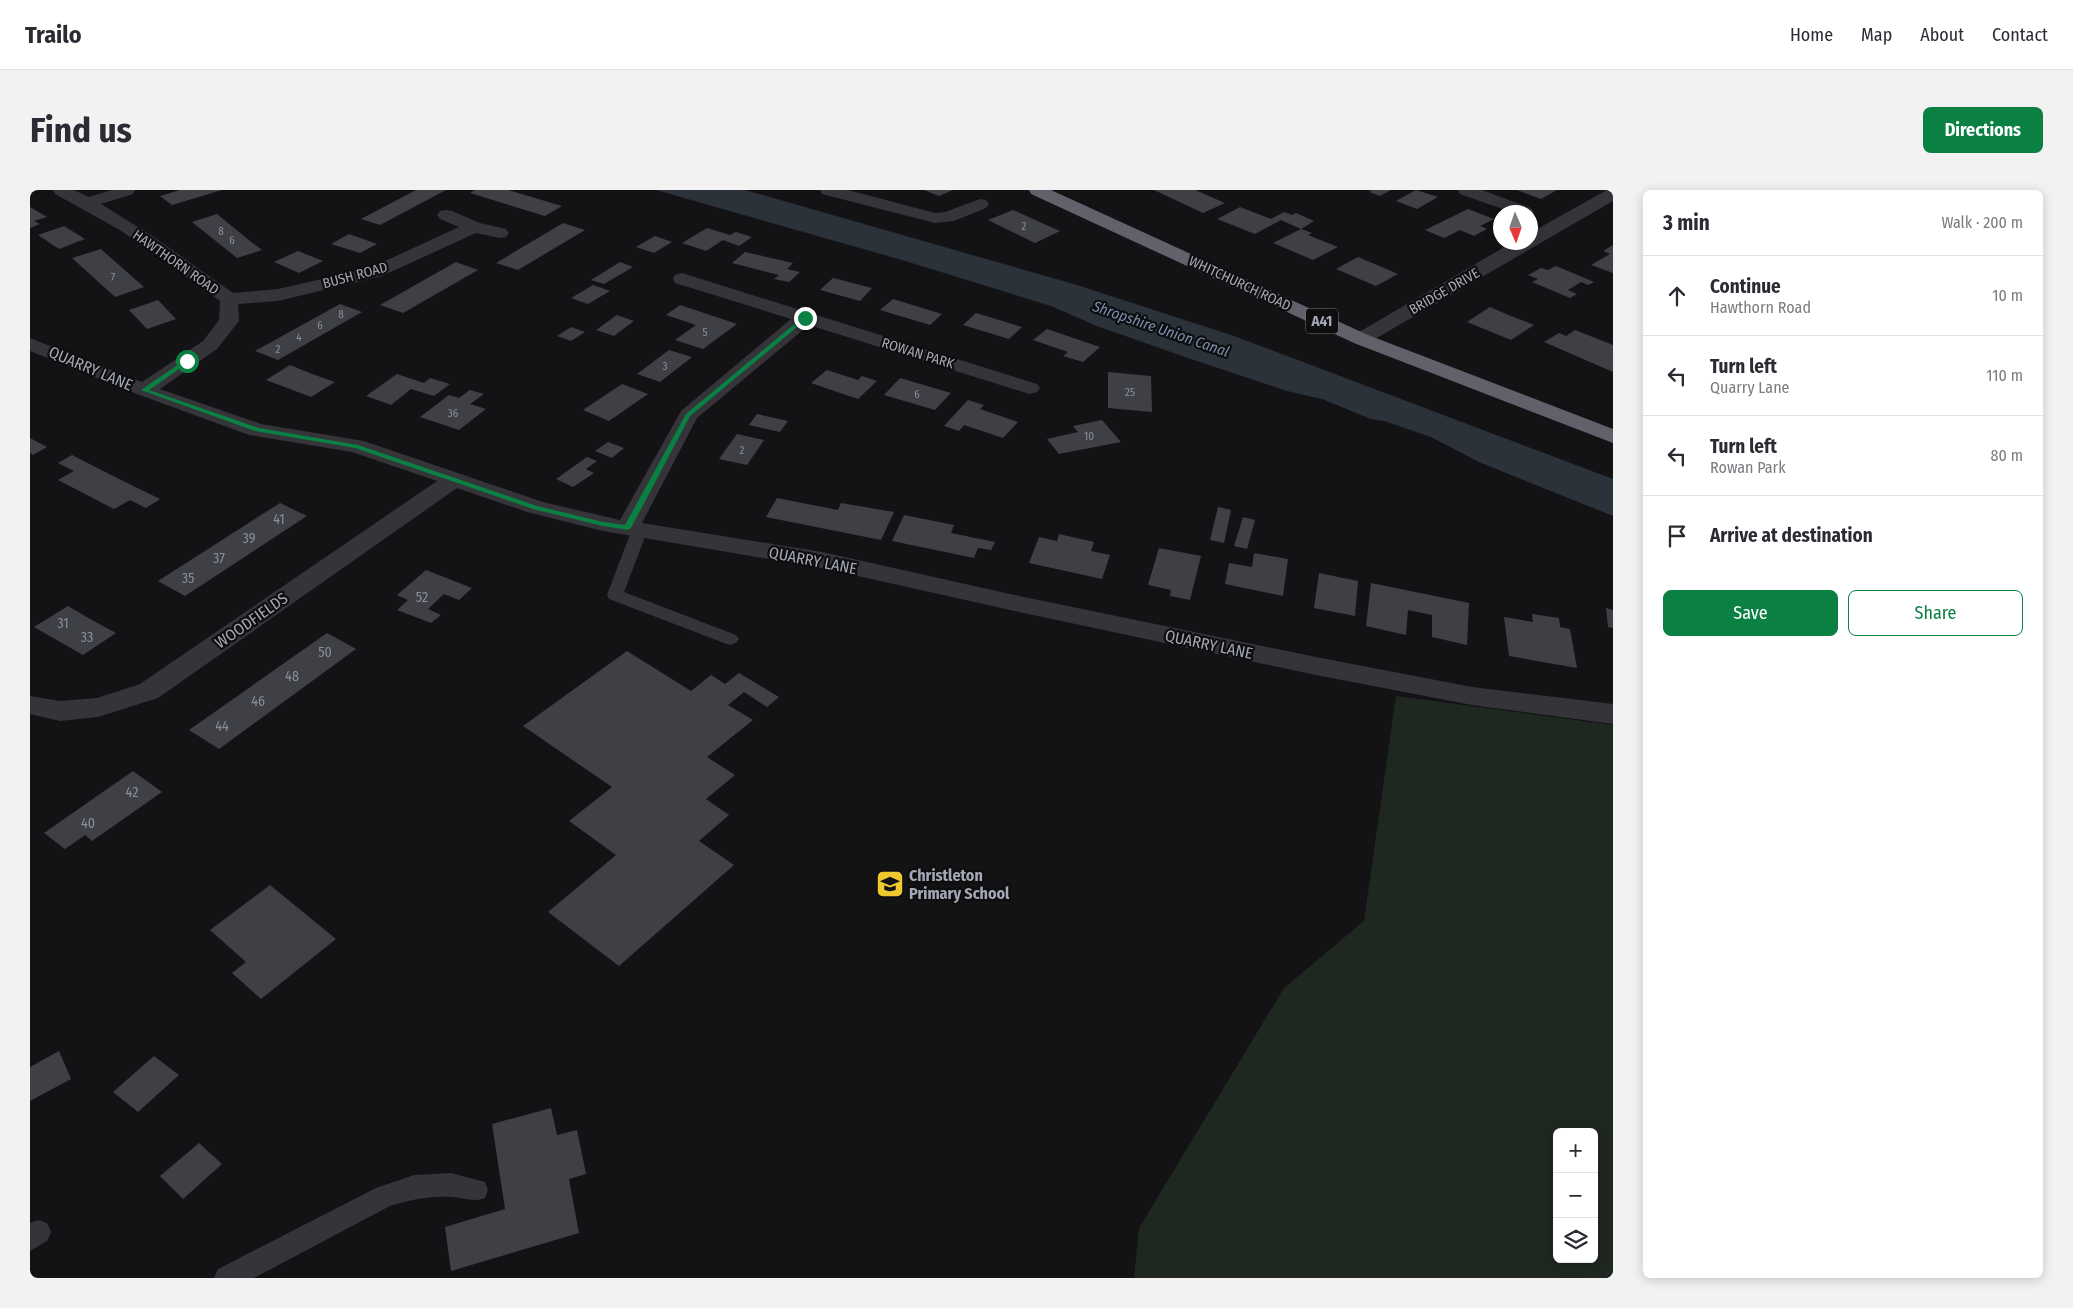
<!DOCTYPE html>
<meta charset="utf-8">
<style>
:root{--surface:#fff;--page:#f2f2f3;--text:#2b2b33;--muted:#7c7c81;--line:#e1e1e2;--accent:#0b8043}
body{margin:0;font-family:"Fira Sans Condensed",sans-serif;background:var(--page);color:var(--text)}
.controls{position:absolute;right:15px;bottom:15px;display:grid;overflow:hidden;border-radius:8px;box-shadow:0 2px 12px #0003}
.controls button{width:45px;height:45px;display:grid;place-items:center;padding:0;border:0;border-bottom:1px solid var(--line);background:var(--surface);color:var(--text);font:25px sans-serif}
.compass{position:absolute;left:1463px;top:15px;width:45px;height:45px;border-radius:50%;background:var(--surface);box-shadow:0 2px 12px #0003;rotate:178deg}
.stop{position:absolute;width:15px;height:15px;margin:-11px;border:4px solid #0b8043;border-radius:50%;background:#fff}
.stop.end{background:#0b8043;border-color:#fff;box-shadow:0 1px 5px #0008}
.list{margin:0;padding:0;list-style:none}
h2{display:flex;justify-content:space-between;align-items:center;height:65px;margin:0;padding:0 20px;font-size:21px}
h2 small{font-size:16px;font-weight:400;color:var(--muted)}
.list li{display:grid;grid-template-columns:32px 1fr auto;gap:15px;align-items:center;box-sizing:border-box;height:80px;padding:0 20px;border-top:1px solid var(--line)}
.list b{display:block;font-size:19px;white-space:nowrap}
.list p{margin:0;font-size:16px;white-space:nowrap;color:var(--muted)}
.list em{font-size:16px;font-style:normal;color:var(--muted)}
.actions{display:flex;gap:10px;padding:15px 20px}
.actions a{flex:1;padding:11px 0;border:1px solid var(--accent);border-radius:8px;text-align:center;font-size:18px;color:var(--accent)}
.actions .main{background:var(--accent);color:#fff}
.icon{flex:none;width:28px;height:28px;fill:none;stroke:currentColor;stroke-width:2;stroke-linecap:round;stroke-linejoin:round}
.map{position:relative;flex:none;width:1583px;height:1088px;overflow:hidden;border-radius:8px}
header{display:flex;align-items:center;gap:30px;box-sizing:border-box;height:70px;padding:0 25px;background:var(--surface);border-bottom:1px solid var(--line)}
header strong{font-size:24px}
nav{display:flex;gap:28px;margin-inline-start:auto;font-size:18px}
.intro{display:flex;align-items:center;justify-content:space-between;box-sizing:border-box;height:120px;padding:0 30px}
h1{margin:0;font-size:35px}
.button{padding:12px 22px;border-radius:8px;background:var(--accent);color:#fff;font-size:18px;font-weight:700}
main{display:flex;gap:30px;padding:0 30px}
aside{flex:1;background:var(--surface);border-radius:8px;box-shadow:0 2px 12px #0003}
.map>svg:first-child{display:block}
.green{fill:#1f2721;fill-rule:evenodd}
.water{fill:#2b323a}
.building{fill:#3f4045}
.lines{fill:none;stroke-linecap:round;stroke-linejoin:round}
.lane{fill:#343439;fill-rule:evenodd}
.street{fill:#343439;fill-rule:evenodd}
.highway{fill:#60616a;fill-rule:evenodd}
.route{fill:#0b8043}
.labels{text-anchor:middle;stroke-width:4.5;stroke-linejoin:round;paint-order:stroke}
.far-number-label{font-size:11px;fill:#8b8d99}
.far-street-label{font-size:14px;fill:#a4a7b5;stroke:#0e0e0f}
.number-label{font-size:14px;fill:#8b8d99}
.shield{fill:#0e0e0f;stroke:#777983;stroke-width:1}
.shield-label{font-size:15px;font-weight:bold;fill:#a4a7b5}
.far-water-label{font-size:15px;font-style:italic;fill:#7b90b0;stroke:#0e0e0f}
.street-label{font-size:16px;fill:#a4a7b5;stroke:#0e0e0f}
.poi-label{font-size:16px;font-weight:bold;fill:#a4a7b5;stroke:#0e0e0f;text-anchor:start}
</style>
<header>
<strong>Trailo</strong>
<nav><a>Home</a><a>Map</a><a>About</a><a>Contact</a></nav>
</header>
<div class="intro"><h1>Find us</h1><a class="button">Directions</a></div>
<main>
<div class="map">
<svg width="1583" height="1088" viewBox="0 0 1583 1088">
<rect width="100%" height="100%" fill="#131315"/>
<path class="green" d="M 1366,506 L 1583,535 L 1583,1088 L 1104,1088 L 1109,1038 L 1254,798 L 1334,731 ZM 1527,942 L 1564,942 L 1564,1069 L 1527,1069 Z"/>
<path class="water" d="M 626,0 L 715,0 L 1047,95 L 1204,146 L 1583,289 L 1583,326 L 1449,272 L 1401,247 L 1354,231 L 1341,229 L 1292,209 L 1257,201 L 1155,167 L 1067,136 L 1021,116 L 872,70 Z"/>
<g class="building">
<path d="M 150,0 L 192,0 L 142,15 L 130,6 Z"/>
<path d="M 386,0 L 416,0 L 350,35 L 331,29 Z"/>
<path d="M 445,0 L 478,0 L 532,16 L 515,26 L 440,3 Z"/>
<path d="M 894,0 L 923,0 L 909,6 Z"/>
<path d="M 1124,0 L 1165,0 L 1195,13 L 1173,23 Z"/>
<path d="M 1342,0 L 1361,0 L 1350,6 L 1339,2 Z"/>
<path d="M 1386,0 L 1408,7 L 1387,19 L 1366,11 Z"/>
<path d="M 1487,0 L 1527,0 L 1511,9 Z"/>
<path d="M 0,17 L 17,27 L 4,31 L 10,34 L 0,38 Z"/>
<path d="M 1210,17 L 1241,29 L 1254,22 L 1262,25 L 1266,23 L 1284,31 L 1271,39 L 1282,43 L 1278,45 L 1308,57 L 1283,70 L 1243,53 L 1271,39 L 1262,35 L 1251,30 L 1225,44 L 1187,29 Z"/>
<path d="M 1438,19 L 1464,29 L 1450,36 L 1457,39 L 1444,46 L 1430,40 L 1414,48 L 1395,40 Z"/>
<path d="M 983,20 L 1014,34 L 1030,41 L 1005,53 L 958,30 Z"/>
<path d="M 187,24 L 220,51 L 232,60 L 207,68 L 162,32 Z"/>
<path d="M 533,33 L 555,40 L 488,80 L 466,73 Z"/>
<path d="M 34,36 L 55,49 L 29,59 L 8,45 Z"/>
<path d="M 677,38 L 700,45 L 706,42 L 722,47 L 709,56 L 693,50 L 676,61 L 652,53 Z"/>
<path d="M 319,44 L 347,54 L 330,63 L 301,54 Z"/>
<path d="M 625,46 L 642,52 L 624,63 L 606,57 Z"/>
<path d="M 1583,55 L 1583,83 L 1561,75 L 1580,64 L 1573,61 Z"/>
<path d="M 71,59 L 81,68 L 114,97 L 85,107 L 42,68 Z"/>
<path d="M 268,61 L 293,71 L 269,83 L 244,72 Z"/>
<path d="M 715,62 L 763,73 L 757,79 L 770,82 L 759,92 L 744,89 L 749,85 L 702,73 Z"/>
<path d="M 1328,67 L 1347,75 L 1368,84 L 1346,96 L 1306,79 Z"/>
<path d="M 426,72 L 448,80 L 373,123 L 350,115 Z"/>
<path d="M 590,72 L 603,77 L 574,94 L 561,90 Z"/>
<path d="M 1526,76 L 1564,92 L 1558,95 L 1551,92 L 1538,100 L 1547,104 L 1540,108 L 1502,92 L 1508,89 L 1498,85 L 1511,78 L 1518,80 Z"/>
<path d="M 803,88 L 842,98 L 830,111 L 790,100 Z"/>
<path d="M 563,95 L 580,101 L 558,114 L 541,108 Z"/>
<path d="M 863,109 L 912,124 L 900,135 L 850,120 Z"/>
<path d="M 128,110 L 146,129 L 117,139 L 99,120 Z"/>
<path d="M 310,114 L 332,122 L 248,170 L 225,161 Z"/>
<path d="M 650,115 L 707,134 L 673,159 L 645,150 L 666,135 L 636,125 Z"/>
<path d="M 1460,117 L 1481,126 L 1504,135 L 1481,150 L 1437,132 Z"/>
<path d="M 946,123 L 992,137 L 979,149 L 933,135 Z"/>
<path d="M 587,125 L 604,131 L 584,146 L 566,140 Z"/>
<path d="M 541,137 L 555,142 L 541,151 L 527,146 Z"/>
<path d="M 1017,139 L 1070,157 L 1053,172 L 1033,166 L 1038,162 L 1003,150 Z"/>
<path d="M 1545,140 L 1583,155 L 1583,182 L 1514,152 L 1529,143 L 1536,146 Z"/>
<path d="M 639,160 L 662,167 L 630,192 L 607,184 Z"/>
<path d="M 260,175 L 282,184 L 305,192 L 281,207 L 236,190 Z"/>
<path d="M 797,180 L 828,190 L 832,186 L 847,191 L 828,209 L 781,193 Z"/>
<path d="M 1078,182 L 1121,186 L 1122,222 L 1078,218 Z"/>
<path d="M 367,184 L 394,193 L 400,188 L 420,194 L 404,206 L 381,199 L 361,215 L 336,206 Z"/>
<path d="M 870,188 L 921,203 L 905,220 L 854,205 Z"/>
<path d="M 592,194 L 618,204 L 579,231 L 553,220 Z"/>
<path d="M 440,200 L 454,204 L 440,214 L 456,219 L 429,240 L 390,227 L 419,205 L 429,208 Z"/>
<path d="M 938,210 L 954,215 L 950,219 L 988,232 L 973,248 L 934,235 L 929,241 L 914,236 Z"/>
<path d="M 727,224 L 758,231 L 750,242 L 719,235 Z"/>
<path d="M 1072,230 L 1091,252 L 1029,264 L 1017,249 L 1048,242 L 1043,236 Z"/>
<path d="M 707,244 L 734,250 L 717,275 L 689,269 Z"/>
<path d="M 0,248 L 17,257 L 3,265 L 0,263 Z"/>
<path d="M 578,252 L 594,258 L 582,268 L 565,261 Z"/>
<path d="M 42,265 L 87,288 L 130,309 L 116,318 L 100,310 L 84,319 L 28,290 L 44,281 L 28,273 Z"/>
<path d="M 557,267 L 567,271 L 556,279 L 564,283 L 543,297 L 526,289 Z"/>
<path d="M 747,308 L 808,320 L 811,313 L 864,322 L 851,350 L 736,327 Z"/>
<path d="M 250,313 L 277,326 L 155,406 L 128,391 Z"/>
<path d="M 1188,317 L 1201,320 L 1194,353 L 1180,350 Z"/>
<path d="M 874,325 L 924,335 L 921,343 L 965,352 L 961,360 L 948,358 L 944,368 L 862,351 Z"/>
<path d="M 1213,327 L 1225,330 L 1217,359 L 1204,356 Z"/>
<path d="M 1029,344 L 1064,352 L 1061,361 L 1080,365 L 1072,389 L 999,373 L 1009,347 L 1027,351 Z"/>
<path d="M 1129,358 L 1171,366 L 1160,410 L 1140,406 L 1141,400 L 1118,395 Z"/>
<path d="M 1224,363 L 1258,369 L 1253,406 L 1195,394 L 1199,373 L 1222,377 Z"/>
<path d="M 396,380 L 442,398 L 429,410 L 414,404 L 398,419 L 411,425 L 401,433 L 367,420 L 378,410 L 367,405 Z"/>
<path d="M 1289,383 L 1328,391 L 1325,426 L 1284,418 Z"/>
<path d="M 1341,393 L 1439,413 L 1437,455 L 1402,447 L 1402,425 L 1378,420 L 1376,445 L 1336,436 Z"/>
<path d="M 38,416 L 62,430 L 86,443 L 53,465 L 4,437 Z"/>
<path d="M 1576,418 L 1583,420 L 1583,438 L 1578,437 Z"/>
<path d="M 1502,424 L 1529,428 L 1530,437 L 1540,439 L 1547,478 L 1479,466 L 1474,427 L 1503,432 Z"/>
<path d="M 297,443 L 326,459 L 189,559 L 159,540 Z"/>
<path d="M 597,461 L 661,501 L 681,485 L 695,494 L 709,483 L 749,507 L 737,517 L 714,502 L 698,515 L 723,530 L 677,567 L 705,585 L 676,609 L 699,625 L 669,651 L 704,675 L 589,776 L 518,722 L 586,665 L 539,631 L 582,597 L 493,536 Z"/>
<path d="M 103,581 L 132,602 L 62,651 L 55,645 L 35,659 L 14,643 Z"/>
<path d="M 240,695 L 306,749 L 231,809 L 202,783 L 216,772 L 180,740 Z"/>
<path d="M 29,861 L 41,889 L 0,911 L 0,877 Z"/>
<path d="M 124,866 L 149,885 L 108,922 L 83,902 Z"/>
<path d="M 521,918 L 527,945 L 547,940 L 556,984 L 539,989 L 549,1043 L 421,1081 L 415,1037 L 475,1019 L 462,934 Z"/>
<path d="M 169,953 L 192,974 L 153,1009 L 130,986 Z"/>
</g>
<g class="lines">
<g class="lane">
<path d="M 610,334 L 616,336 L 618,339 L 594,402 L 706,445 L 709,449 L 706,453 L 700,455 L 694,453 L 579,409 L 577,405 L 602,339 L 604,336 Z"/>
<path d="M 421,983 L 455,992 L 458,1000 L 455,1008 C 442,1013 433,1007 420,1007 C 399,1006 380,1010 360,1016 L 224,1088 L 184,1088 L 188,1079 L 346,998 L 384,985 Z"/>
<path d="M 8,1030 L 17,1033 L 21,1042 L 17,1051 L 0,1061 L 0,1033 Z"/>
</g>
<g class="street">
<path d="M 23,0 L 44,0 L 59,7 L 81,0 L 105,0 L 103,4 L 71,14 L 124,47 L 203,103 L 248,99 L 340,78 L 429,37 L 410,29 L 407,25 L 410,21 L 416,20 L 422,21 L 450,33 L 476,39 L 479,43 L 476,47 L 470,48 L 446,43 L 352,86 L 248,111 L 208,114 L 209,131 L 187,159 L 130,199 L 231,234 L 334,251 L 513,312 L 590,330 L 651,221 L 761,129 L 645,93 L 643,89 L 645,85 L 652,83 L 1007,194 L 1010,198 L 1007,202 L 1000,204 L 993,202 L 779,135 L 667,228 L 612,333 L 792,362 L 989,406 L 1286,467 L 1442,497 L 1583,514 L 1583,534 L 1442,515 L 1286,485 L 989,422 L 792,378 L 573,341 L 497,322 L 427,298 L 128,508 L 68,527 L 30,531 L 0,524 L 0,506 L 30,511 L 67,508 L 110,494 L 407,291 L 322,262 L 219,245 L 107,204 L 0,161 L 0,148 L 112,192 L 173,151 L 189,130 L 190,111 L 90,40 L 25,4 Z"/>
<path d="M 790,0 L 818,0 L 905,23 L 915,22 L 950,9 L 956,10 L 959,14 L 956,18 L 924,31 L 905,33 L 792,4 Z"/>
<path d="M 1428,0 L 1452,0 L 1501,18 L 1504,22 L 1500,26 L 1500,22 L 1481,22 L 1430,4 Z"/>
<path d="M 1577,0 L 1583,0 L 1583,11 L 1338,153 L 1331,155 L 1324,153 L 1321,149 L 1324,145 L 1483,52 L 1500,52 L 1500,43 Z"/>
</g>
<path class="highway" d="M 999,0 L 1021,0 L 1338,145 L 1583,239 L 1583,253 L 1324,153 L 1001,4 Z"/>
</g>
<path class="route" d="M 773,127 L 778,128 L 660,226 L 601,338 L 598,340 L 573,336 L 503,319 L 325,258 L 225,241 L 111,200 L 155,170 L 159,170 L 159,172 L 119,200 L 229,238 L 328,255 L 507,316 L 573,332 L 595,335 L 656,224 Z"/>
<defs>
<g id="school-square" transform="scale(1.4375)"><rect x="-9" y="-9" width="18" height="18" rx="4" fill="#f0c92f" stroke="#0e0e0f"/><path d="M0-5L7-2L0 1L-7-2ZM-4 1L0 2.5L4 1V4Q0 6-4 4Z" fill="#111"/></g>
</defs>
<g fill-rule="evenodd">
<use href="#school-square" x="860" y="694"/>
</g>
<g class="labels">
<g class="far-number-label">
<text x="994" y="40">2</text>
<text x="191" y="45">8</text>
<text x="202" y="54">6</text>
<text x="83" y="91">7</text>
<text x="311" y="128">8</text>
<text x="290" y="139">6</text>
<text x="675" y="146">5</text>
<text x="269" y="151">4</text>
<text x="248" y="163">2</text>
<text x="635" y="180">3</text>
<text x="1100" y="206">25</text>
<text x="887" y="208">6</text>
<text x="423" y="227">36</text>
<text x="1059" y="250">10</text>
<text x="712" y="264">2</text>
</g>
<g class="far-street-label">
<text transform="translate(146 72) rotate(35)" y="5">HAWTHORN ROAD</text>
<text transform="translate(325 85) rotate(-15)" y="5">BUSH ROAD</text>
<text transform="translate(1210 93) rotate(25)" y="5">WHITCHURCH ROAD</text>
<text transform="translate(1414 101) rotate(-30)" y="5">BRIDGE DRIVE</text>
<text transform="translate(888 163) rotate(17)" y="5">ROWAN PARK</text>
</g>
<g class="number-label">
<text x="249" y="334">41</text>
<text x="219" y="353">39</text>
<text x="189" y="373">37</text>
<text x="158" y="393">35</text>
<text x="392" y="412">52</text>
<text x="33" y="438">31</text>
<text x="57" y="452">33</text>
<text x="295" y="467">50</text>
<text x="262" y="491">48</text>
<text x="228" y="516">46</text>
<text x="192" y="541">44</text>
<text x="102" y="607">42</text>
<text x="58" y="638">40</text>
</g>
<rect class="shield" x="1276" y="118.5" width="32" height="25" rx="4"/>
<g class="shield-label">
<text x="1292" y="136">A41</text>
</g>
<g class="far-water-label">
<text transform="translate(1131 139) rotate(19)" y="5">Shropshire Union Canal</text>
</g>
<g class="street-label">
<text transform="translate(61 178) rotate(23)" y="6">QUARRY LANE</text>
<text transform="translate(783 370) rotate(11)" y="6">QUARRY LANE</text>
<text transform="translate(221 430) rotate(-35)" y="6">WOODFIELDS</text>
<text transform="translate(1179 454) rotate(12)" y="6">QUARRY LANE</text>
</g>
<g class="poi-label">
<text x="879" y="691">Christleton<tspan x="879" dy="18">Primary School</tspan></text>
</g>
</g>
</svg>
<div class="controls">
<button>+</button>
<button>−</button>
<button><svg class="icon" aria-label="layers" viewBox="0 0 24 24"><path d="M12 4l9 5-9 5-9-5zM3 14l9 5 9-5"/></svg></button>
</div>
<svg class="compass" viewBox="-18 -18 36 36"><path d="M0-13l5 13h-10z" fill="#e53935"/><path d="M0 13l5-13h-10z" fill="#7c7c81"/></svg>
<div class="stop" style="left:157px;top:171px"></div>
<div class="stop end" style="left:775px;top:128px"></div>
</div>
<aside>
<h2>3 min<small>Walk · 200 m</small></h2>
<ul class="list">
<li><svg class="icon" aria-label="ahead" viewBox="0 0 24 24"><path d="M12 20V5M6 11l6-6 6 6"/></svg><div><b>Continue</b><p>Hawthorn Road</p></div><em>10 m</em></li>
<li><svg class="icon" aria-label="left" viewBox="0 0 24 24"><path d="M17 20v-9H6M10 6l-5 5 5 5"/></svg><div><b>Turn left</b><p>Quarry Lane</p></div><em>110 m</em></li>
<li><svg class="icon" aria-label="left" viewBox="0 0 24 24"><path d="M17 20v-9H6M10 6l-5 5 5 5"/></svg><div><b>Turn left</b><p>Rowan Park</p></div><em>80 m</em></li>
<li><svg class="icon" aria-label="arrive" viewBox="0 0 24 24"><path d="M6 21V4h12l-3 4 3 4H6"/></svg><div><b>Arrive at destination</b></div></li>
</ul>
<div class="actions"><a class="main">Save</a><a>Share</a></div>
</aside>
</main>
